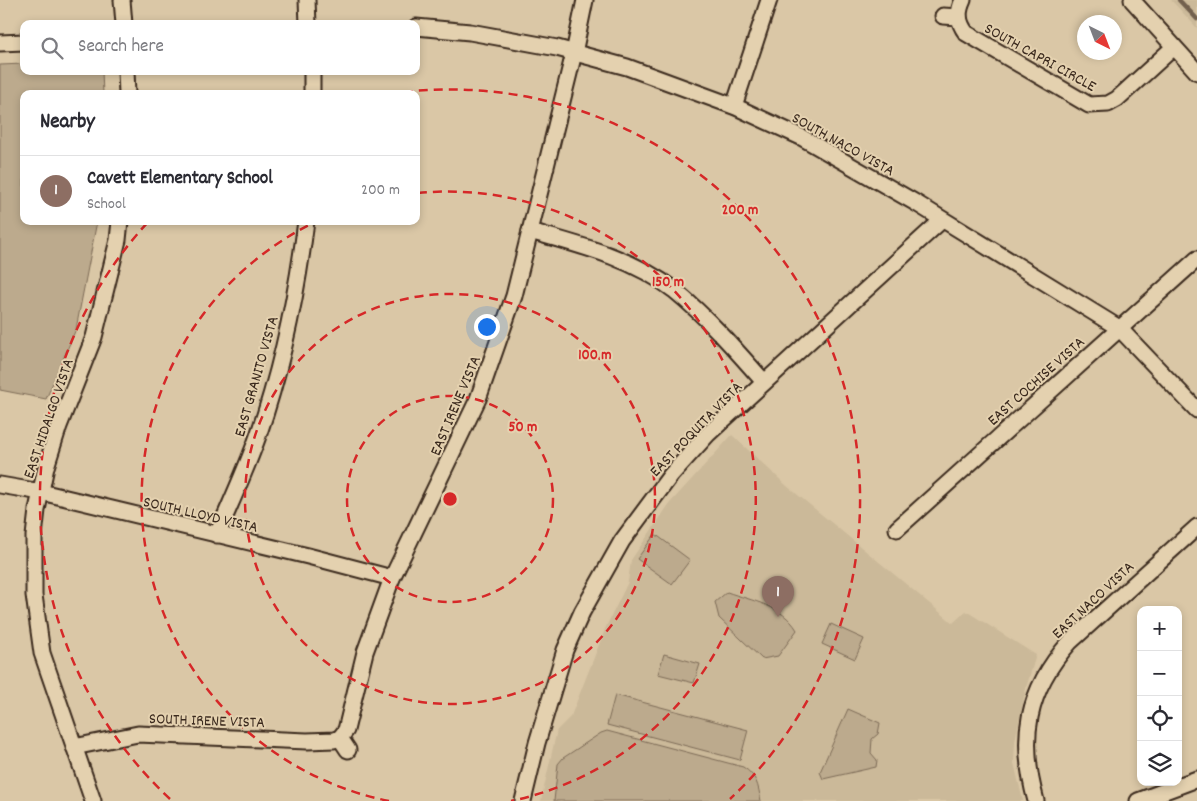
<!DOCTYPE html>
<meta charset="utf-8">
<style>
:root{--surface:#fff;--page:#f7f7f7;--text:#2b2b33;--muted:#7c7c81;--line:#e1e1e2;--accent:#ea580c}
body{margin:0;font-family:Dekko,sans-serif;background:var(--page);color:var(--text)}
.controls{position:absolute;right:15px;bottom:15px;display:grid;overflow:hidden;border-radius:10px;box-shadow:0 2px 8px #0003}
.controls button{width:45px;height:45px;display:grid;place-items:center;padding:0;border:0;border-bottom:1px solid var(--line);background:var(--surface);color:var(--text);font:25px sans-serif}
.compass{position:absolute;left:1077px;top:15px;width:45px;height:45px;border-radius:50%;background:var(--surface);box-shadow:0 2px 8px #0003;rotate:138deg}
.you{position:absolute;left:486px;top:326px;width:18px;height:18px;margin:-12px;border:4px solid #fff;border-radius:50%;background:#1a73e8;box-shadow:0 0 0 8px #1a73e833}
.badge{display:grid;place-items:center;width:32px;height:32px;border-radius:50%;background:var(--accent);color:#fff;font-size:16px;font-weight:700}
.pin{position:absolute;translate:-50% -41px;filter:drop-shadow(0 1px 2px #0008)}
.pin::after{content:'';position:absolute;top:26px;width:18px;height:15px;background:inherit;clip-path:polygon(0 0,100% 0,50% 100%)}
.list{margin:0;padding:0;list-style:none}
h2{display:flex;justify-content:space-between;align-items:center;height:65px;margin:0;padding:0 20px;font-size:21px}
h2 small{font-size:16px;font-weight:400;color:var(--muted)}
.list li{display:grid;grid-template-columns:32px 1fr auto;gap:15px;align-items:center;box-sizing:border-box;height:70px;padding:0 20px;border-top:1px solid var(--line)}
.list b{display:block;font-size:19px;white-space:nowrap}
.list p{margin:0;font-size:16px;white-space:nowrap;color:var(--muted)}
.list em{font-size:16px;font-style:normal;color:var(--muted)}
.icon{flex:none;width:28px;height:28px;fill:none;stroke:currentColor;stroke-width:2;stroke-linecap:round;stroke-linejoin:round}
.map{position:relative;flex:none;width:1197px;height:801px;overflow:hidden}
.search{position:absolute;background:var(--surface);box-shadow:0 2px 8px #0003;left:20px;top:20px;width:400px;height:55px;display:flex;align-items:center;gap:12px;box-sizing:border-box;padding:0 18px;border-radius:10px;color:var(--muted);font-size:19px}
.panel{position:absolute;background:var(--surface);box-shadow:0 2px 8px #0003;left:20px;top:90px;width:400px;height:135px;border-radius:10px}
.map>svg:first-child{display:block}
.built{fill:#cbb999}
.green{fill:#bcaa8d;stroke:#7c6a56}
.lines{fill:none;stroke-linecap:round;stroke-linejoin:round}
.stream{stroke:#72604d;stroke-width:4.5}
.minor-casing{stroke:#3b2a1e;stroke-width:19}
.minor{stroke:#e4d1af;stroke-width:15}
.ring{fill:none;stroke:#d62828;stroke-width:2.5;stroke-dasharray:9 6}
.labels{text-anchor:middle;stroke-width:4;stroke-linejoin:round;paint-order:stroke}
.street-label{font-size:16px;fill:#3b2a1e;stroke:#e4d1af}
.centre{fill:#d62828;stroke:#e4d1af;stroke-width:2.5}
.ring-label{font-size:15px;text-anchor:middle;font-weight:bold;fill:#d62828;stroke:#e4d1af;stroke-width:4;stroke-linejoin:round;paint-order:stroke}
</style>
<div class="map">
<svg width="1197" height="801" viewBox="0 0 1197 801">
<rect width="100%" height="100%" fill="#dac7a6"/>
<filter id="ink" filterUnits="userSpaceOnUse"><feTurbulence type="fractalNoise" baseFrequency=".02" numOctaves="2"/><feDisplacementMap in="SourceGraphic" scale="10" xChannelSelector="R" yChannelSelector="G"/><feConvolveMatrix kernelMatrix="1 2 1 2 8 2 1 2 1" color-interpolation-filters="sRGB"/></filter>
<g filter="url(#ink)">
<g class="built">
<path d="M 1171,0 L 1197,0 L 1197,28 Z"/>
<path d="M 732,435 L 787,486 L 953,623 L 966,611 L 1036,655 L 1026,688 L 1015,741 L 1014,763 L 1023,801 L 541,801 L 557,730 L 571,716 L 606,627 L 628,582 L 631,560 L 670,503 Z"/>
</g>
<g class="green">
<path d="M 24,64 L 24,71 L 102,71 L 103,94 L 24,94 L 24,221 L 97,221 L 76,329 L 46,399 L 0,390 L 0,65 Z"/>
<path d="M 655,534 L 690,560 L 672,584 L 637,559 Z"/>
<path d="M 727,592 C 752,601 782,605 797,630 L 778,656 L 762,659 L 719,618 L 715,602 Z"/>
<path d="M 831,624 L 864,639 L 855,659 L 822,644 Z"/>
<path d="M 664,654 L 700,664 L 694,683 L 658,674 Z"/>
<path d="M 615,695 L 748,730 L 740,760 L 607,725 Z"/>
<path d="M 848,709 L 880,723 L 878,734 L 872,739 L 871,753 L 877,760 L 876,767 L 823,779 L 820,772 Z"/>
<path d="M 607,731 L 743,767 C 757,776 758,785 761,801 L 554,801 L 558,764 L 563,758 L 601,733 Z"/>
</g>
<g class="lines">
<path class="stream" d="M 1179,0 L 1197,19"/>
<g class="minor-casing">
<g id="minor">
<path d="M 122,0 L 124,24"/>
<path d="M 307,0 L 308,24"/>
<path d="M 963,0 C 957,13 958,22 966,33 L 1089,105 L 1108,104 L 1117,99 L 1174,47"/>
<path d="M 1132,0 L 1197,72"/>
<path d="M 943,16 L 959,17"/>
<path d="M 416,27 L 470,32 L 557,48 L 627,67 L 736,107 L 801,137 L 916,203 L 1119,328 L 1197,410"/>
<path d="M 0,43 L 24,42"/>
<path d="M 126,71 L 127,94"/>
<path d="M 312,71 L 312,94"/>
<path d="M 734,106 L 769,0"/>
<path d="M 530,231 C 579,245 633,258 674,290 C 707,317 736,350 764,382"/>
<path d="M 0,485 L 41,492 L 308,556 L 392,578"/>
<path d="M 897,529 L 1197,259"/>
<path d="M 217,535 C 231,502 246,470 258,436 C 282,367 297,294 306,221"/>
<path d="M 74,747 L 138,734 L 307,741 L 334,740 L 340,738"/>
<path d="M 348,750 L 340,738 L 346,730 L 365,652 L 392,578 L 478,399 L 514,296 L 574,53 L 585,0"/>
<path d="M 93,801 L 42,653 L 34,595 L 34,536 L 37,510 L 46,467 L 59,426 L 94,337 L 118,240 L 120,221"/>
<path d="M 523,801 L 537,743 L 565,650 L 582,612 L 622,541 L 639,518 L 671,475 L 708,434 L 942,220"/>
<path d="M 1036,801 C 1019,739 1026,691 1070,642 L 1197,527"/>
<path d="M 1138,801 L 1197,779"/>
</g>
</g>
<use href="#minor" class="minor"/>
</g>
</g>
<g class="ring">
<circle cx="450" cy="499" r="103"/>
<circle cx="450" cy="499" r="205"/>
<path d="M389 801A308 308 0 0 1 315 222M418 193A308 308 0 0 1 511 801"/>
<path d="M170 799A410 410 0 0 1 148 222M389 94A410 410 0 0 1 730 799"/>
</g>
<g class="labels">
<g class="street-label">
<text transform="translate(1041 56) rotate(29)" y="6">SOUTH CAPRI CIRCLE</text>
<text transform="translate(844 143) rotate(29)" y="6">SOUTH NACO VISTA</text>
<text transform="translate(255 376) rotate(-74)" y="6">EAST GRANITO VISTA</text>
<text transform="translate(1035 380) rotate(-42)" y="6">EAST COCHISE VISTA</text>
<text transform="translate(454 405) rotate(-67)" y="6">EAST IRENE VISTA</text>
<text transform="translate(47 418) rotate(-71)" y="6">EAST HIDALGO VISTA</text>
<text transform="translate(695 428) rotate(-46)" y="6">EAST POQUITA VISTA</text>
<text transform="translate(201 513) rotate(13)" y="6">SOUTH LLOYD VISTA</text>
<text transform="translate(1092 599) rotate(-43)" y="6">EAST NACO VISTA</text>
<text transform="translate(207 719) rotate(2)" y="6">SOUTH IRENE VISTA</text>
</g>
</g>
<circle cx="450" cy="499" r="8" class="centre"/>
<g class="ring-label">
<text x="740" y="214">200 m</text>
<text x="668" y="286">150 m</text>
<text x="595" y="359">100 m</text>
<text x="523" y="431">50 m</text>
</g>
</svg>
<div class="controls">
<button>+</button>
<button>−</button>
<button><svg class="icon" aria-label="locate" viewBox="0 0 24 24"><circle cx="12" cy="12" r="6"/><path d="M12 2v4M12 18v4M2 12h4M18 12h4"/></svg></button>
<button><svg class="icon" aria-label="layers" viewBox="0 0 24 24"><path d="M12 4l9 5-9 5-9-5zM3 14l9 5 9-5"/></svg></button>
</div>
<svg class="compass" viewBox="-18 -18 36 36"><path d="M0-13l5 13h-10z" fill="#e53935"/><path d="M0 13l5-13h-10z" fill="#7c7c81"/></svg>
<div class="you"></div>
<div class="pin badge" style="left:778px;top:617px;background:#8d6e63">1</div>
<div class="search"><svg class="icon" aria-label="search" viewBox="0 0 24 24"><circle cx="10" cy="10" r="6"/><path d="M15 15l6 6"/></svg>Search here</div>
<section class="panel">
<h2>Nearby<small></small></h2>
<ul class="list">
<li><span class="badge" style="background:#8d6e63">1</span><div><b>Cavett Elementary School</b><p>School</p></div><em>200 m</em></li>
</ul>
</section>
</div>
